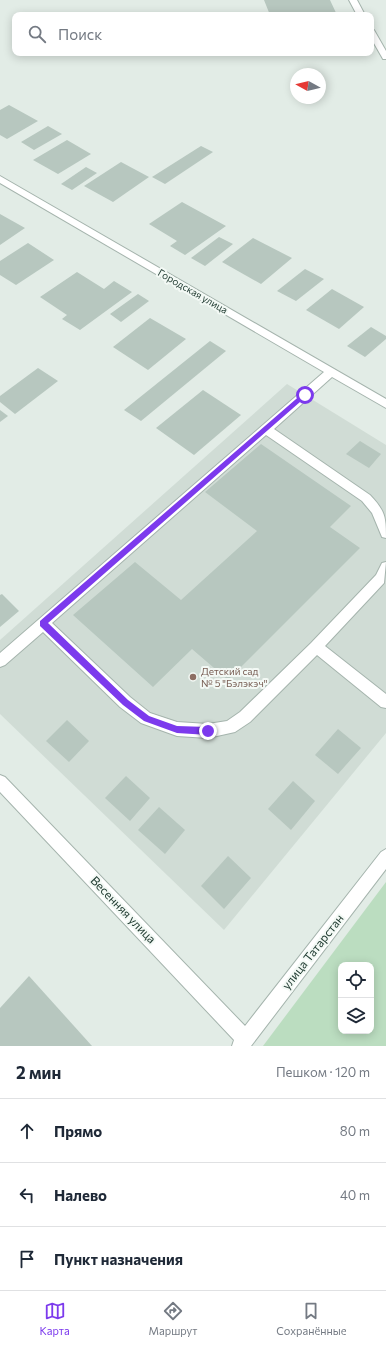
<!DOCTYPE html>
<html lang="ru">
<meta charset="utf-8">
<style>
:root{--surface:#fff;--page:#f2f2f3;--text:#1f2937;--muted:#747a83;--line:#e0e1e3;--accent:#7c3aed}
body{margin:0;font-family:Commissioner,sans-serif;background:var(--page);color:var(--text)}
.controls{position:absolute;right:12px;bottom:12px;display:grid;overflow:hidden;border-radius:8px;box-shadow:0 2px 10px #0003}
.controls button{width:36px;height:36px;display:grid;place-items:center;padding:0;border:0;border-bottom:1px solid var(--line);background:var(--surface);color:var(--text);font:20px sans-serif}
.compass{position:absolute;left:290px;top:68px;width:36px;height:36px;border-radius:50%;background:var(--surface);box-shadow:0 2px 10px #0003;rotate:278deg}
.stop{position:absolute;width:12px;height:12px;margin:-9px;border:3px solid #7c3aed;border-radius:50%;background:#fff}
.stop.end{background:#7c3aed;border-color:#fff;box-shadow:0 1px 4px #0008}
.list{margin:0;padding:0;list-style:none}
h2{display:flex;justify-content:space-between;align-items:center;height:52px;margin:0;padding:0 16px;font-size:17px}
h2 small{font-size:13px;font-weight:400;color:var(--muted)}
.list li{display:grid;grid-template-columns:26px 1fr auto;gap:12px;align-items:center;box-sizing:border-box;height:64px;padding:0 16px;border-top:1px solid var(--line)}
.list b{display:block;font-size:15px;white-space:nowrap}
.list em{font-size:13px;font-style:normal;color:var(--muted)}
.icon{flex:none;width:22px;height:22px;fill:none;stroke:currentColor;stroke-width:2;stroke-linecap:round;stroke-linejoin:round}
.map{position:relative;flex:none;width:386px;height:1046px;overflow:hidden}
.search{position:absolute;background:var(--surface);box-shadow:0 2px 10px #0003;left:12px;right:12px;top:12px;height:44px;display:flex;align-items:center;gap:10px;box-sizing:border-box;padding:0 14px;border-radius:8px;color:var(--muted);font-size:15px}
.sheet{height:244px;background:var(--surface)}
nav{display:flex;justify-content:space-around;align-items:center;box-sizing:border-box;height:56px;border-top:1px solid var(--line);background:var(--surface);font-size:11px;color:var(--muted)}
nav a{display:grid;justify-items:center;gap:2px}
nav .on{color:var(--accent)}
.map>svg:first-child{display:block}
.built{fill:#d0dcd5}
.green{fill:#bbddc0;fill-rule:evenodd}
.building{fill:#b7c7bf}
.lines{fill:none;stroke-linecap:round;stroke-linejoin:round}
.minor-casing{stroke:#a5b4ad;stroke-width:2}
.minor{fill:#fff;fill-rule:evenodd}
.route{fill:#7c3aed}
.education-dot{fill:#8d6e63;stroke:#f3f9f5;stroke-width:1.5}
.labels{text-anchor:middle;stroke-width:4;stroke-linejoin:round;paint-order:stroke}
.street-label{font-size:10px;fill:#223d33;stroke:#f3f9f5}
.education-label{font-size:10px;fill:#785e54;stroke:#f3f9f5;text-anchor:start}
.near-street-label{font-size:12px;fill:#223d33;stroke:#f3f9f5}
</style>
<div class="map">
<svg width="386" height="1046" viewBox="0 0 386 1046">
<rect width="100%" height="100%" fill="#e2ece6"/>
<path class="built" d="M 287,384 L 386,445 L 386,733 L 224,930 L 0,714 L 0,640 Z"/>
<path class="green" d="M 386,882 L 386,1046 L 263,1046 ZM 341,965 L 371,965 L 371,1031 L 341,1031 Z"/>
<g class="building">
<path d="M 264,0 L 330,0 L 337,15 L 270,15 Z"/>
<path d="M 9,105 L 38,121 L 7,139 L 0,135 L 0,110 Z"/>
<path d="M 48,126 L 62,134 L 34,150 L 21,142 Z"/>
<path d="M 67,140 L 91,154 L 58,174 L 33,160 Z"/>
<path d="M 201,146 L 213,152 L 165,184 L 152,177 Z"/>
<path d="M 121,162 L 149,177 L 113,202 L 84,186 Z"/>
<path d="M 86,167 L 97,173 L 72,190 L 61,184 Z"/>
<path d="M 182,202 L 226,226 L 185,255 L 170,246 L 177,241 L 149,224 Z"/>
<path d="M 0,214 L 25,228 L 0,245 Z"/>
<path d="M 219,237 L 233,244 L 205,266 L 191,258 Z"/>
<path d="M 253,238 L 292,258 L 261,284 L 222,262 Z"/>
<path d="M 28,243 L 54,260 L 16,285 L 0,275 L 0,261 Z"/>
<path d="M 305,269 L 324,279 L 296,301 L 277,291 Z"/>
<path d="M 77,272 L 104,289 L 114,281 L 132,292 L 80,330 L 62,319 L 67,315 L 40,297 Z"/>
<path d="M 332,289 L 364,307 L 339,329 L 306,310 Z"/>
<path d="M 138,294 L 149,301 L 121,322 L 110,314 Z"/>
<path d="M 150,318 L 186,339 L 148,370 L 113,347 Z"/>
<path d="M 371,327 L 386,336 L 386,339 L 365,357 L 347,346 Z"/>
<path d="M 210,341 L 226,351 L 141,421 L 124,410 Z"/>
<path d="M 38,368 L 58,381 L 15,414 L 0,402 L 0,396 Z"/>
<path d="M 203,390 L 241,415 L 194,455 L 156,428 Z"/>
<path d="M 0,410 L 8,416 L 0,422 Z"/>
<path d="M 360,441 L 381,454 L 369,468 L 346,454 Z"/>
<path d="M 261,444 L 351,506 L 330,527 L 360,548 L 228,680 L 192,649 L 153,687 L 73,615 L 135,562 L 181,600 L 257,531 L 205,492 Z"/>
<path d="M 2,594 L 19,611 L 0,627 L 0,595 Z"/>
<path d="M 67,720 L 89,741 L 69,762 L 46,741 Z"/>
<path d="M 338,729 L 361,748 L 338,774 L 315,755 Z"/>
<path d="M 126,776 L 150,798 L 130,821 L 105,798 Z"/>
<path d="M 293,781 L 315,801 L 291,830 L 268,809 Z"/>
<path d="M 159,807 L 185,830 L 165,854 L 138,830 Z"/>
<path d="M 228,856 L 251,878 L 224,909 L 201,886 Z"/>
<path d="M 29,976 L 92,1046 L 0,1046 L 0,1008 Z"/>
</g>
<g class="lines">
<g class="minor-casing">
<g id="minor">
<path d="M 349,0 L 357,0 L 365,15 L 357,15 Z"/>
<path d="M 371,30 L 374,30 L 386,51 L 386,59 L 383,59 L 371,38 Z"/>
<path d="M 0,176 L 386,399 L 386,408 L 332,377 L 274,429 L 370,495 C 385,511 386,516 386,538 L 382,537 L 372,513 L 362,501 L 266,435 L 52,623 L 130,697 L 150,713 L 177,722 L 208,724 L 227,721 L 240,712 L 311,643 L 376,575 L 382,563 L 386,562 L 384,583 L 325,646 L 386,694 L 386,708 L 381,707 L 317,655 L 250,722 L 235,732 L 208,738 L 177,736 L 141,723 L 120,707 L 43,632 L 5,665 L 0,667 L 0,653 L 324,372 L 0,183 Z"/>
<path d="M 0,775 L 5,777 L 245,1026 L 381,852 L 386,849 L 386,869 L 251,1046 L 232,1046 L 234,1040 L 0,792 Z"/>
</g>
</g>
<use href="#minor" class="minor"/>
</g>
<path class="route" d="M 303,393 L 308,395 L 48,623 L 128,700 L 149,716 L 177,726 L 208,727 L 212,731 L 208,735 L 177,733 L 144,721 L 123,705 L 40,626 L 40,621 Z"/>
<circle class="education-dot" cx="193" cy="677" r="4"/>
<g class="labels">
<g class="street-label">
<text transform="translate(193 291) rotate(30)" y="4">Городская улица</text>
</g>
<g class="education-label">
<text x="201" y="675">Детский сад<tspan x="201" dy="12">№ 5 "Бэлэкэч"</tspan></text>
</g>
<g class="near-street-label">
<text transform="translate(123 910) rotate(46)" y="4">Весенняя улица</text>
<text transform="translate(313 952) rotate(-52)" y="4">улица Татарстан</text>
</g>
</g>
</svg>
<div class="controls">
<button><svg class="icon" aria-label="locate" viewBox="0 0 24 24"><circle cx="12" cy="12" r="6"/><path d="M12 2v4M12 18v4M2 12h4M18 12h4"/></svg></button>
<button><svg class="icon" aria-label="layers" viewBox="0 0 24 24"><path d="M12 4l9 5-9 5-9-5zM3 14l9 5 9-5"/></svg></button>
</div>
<svg class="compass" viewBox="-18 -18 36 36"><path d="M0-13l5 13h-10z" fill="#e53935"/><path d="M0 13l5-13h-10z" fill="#747a83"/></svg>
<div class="stop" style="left:305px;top:395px"></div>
<div class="stop end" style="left:208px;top:731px"></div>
<div class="search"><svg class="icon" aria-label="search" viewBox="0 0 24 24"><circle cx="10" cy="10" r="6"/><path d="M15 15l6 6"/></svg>Поиск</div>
</div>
<section class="sheet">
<h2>2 мин<small>Пешком · 120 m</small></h2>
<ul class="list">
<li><svg class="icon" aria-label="ahead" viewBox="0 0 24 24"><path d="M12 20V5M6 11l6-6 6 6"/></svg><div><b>Прямо</b></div><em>80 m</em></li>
<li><svg class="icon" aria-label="left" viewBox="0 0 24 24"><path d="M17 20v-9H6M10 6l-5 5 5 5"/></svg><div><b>Налево</b></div><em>40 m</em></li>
<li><svg class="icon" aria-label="arrive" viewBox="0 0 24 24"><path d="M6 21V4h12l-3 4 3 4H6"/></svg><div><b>Пункт назначения</b></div></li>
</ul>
</section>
<nav>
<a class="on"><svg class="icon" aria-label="map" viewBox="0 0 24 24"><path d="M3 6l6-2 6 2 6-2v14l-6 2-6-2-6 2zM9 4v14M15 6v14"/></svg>Карта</a>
<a><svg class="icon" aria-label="directions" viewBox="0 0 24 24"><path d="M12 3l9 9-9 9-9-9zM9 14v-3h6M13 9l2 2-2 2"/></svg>Маршрут</a>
<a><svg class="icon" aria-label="saved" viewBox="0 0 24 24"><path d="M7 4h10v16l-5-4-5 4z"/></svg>Сохранённые</a>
</nav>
